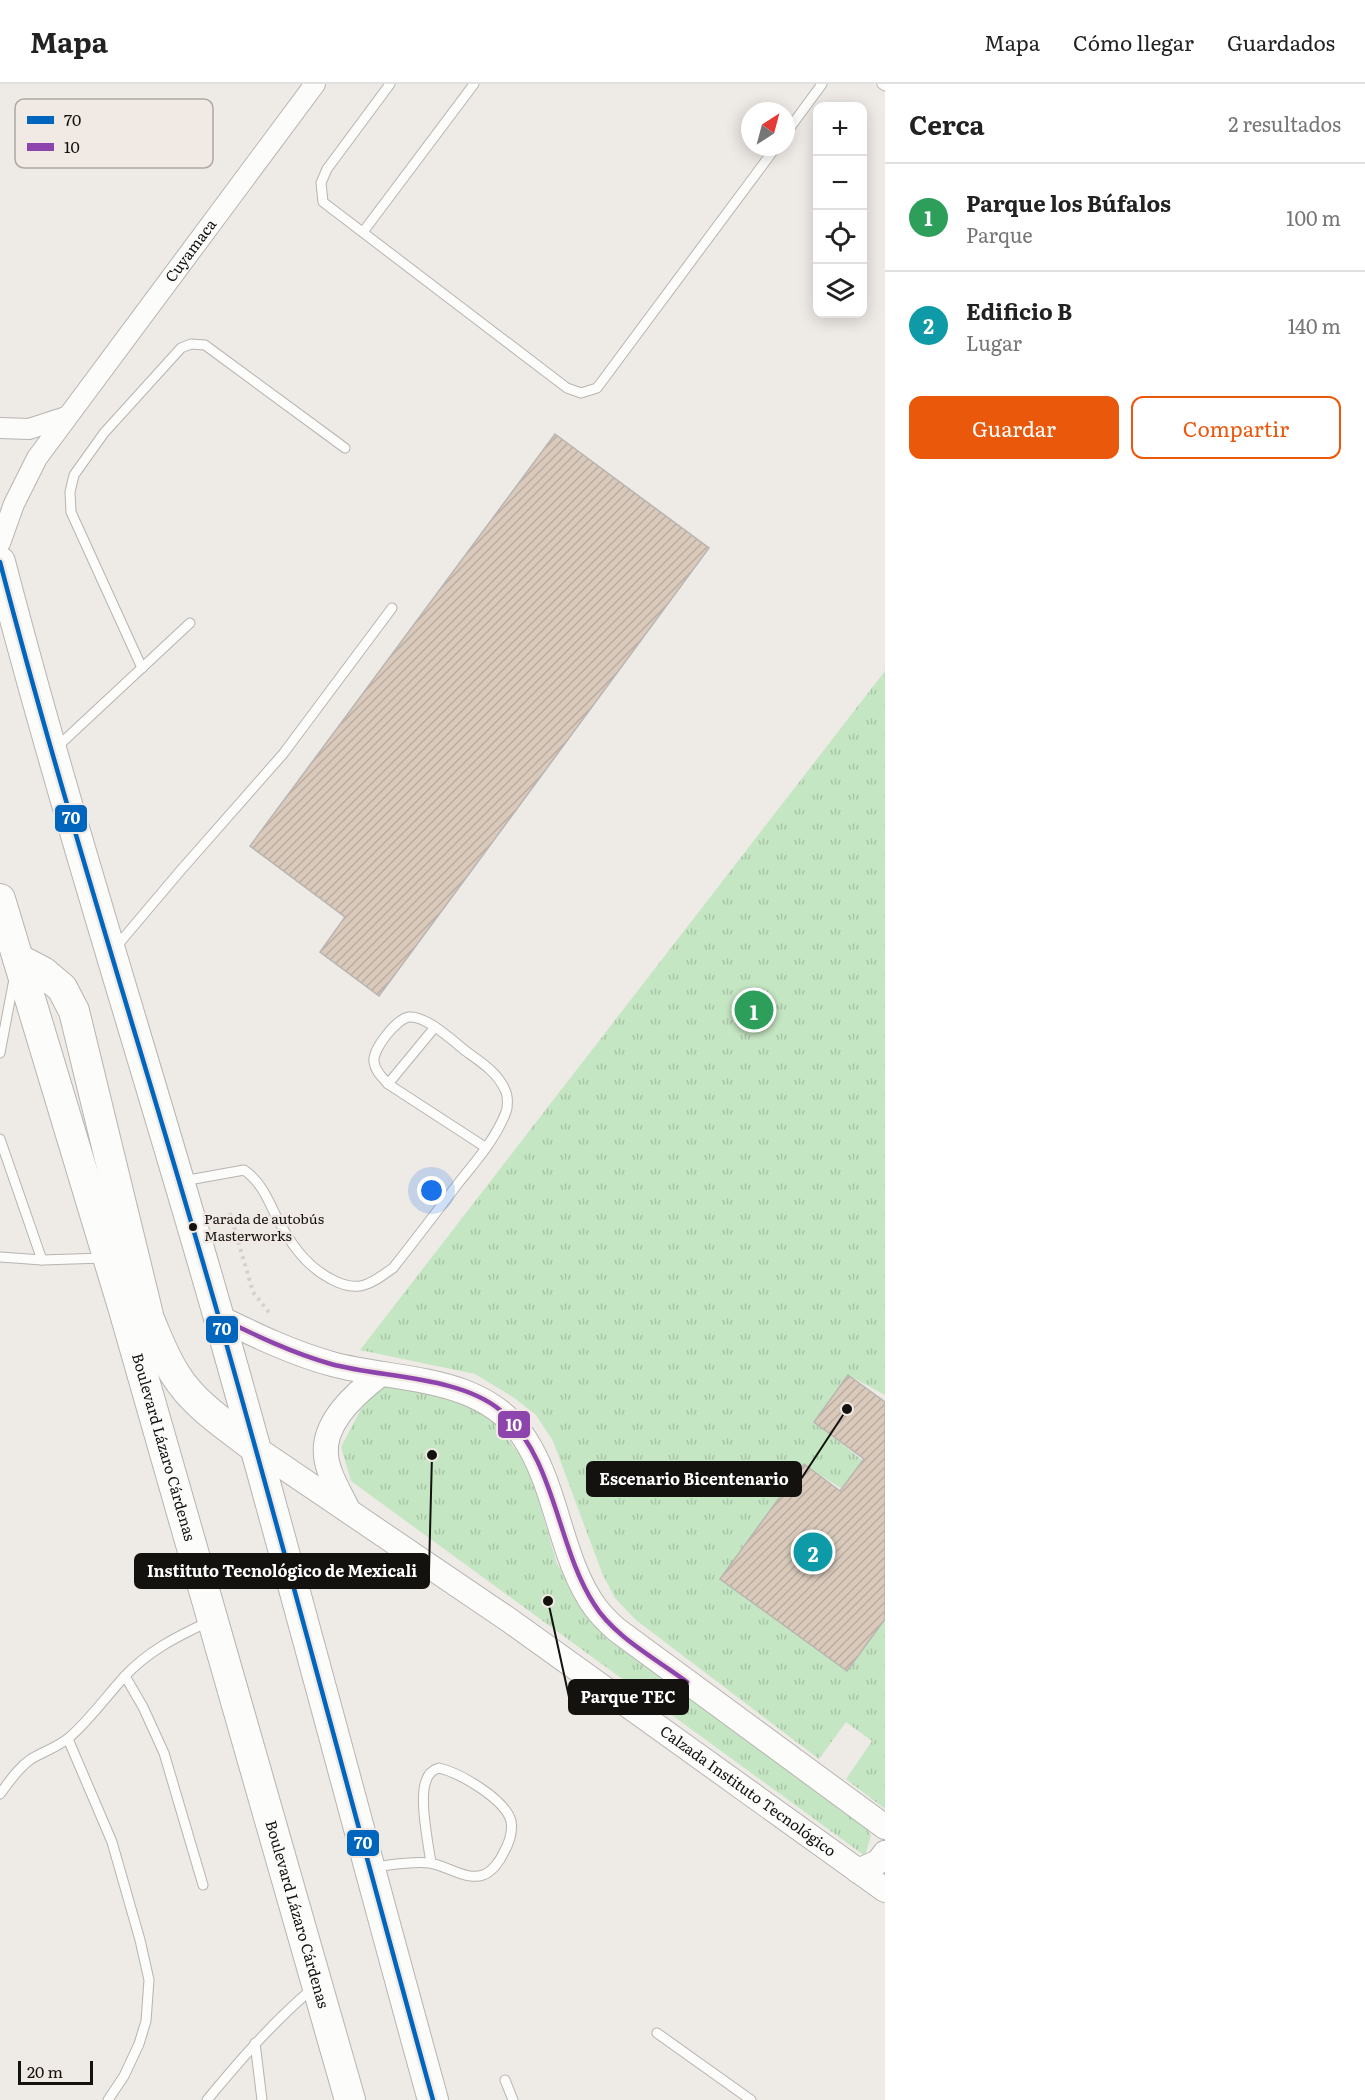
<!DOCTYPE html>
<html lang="es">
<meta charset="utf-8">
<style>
:root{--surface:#fff;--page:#f6f6f6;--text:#222;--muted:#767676;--line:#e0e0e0;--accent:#ea580c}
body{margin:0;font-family:Literata,serif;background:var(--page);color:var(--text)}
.controls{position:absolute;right:18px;top:18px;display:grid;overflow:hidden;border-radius:12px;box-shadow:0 3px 15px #0003}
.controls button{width:54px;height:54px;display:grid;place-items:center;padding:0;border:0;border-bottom:2px solid var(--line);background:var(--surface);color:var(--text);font:30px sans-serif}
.compass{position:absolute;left:741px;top:18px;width:54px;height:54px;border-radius:50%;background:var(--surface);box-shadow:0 3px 15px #0003;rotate:36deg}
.scale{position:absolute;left:18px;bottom:15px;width:75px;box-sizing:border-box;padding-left:6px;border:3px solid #14120f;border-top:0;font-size:16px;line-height:21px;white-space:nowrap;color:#14120f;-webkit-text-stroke:4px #f1e9e3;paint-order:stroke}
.you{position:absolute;left:432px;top:1107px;width:21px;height:21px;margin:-15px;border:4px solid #fff;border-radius:50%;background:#1a73e8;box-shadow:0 0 0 9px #1a73e833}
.badge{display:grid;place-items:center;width:39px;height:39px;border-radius:50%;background:var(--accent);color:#fff;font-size:20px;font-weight:700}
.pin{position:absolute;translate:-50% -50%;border:3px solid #fff;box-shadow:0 2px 6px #0006}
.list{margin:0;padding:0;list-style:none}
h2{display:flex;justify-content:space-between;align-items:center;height:78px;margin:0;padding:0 24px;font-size:26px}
h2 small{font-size:20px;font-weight:400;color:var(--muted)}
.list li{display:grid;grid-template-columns:39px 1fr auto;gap:18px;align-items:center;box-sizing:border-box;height:108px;padding:0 24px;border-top:2px solid var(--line)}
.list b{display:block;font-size:22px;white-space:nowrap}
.list p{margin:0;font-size:20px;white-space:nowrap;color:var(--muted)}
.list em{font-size:20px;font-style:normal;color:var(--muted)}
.actions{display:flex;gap:12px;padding:18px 24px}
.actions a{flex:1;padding:14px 0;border:2px solid var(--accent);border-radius:12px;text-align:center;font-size:21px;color:var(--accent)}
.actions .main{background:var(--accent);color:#fff}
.icon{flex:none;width:33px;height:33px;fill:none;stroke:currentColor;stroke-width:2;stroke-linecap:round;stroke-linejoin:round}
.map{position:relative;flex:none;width:885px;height:2016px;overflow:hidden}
header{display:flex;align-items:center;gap:36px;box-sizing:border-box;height:84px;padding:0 30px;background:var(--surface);border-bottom:2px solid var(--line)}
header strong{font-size:28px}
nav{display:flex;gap:33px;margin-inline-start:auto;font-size:21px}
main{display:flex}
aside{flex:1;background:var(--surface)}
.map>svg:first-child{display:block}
.park{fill:url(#park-tufts)}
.building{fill:url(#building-hatch);stroke:#b8b5b2;stroke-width:1.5}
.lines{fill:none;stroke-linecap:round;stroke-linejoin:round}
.service-casing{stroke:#b7b4b1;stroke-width:11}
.minor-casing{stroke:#b7b4b1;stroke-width:22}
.tertiary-casing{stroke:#b7b4b1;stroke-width:26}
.primary-casing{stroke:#b7b4b1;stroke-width:32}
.path{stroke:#d3d1d0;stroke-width:4;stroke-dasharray:3 4.5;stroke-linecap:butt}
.service{stroke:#fcfcfb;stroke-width:9}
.minor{stroke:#fcfcfb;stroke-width:20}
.tertiary{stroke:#fcfcfb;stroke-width:24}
.primary{stroke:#fcfcfb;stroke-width:30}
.bus-1-casing{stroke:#f1e9e3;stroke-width:9}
.bus-2-casing{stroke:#f1e9e3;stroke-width:9}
.bus-1{stroke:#0065bd;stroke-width:4.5}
.bus-2{stroke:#8e44ad;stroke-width:4.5}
.bus-dot{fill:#14120f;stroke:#f1e9e3;stroke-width:2}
.labels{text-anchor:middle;stroke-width:5;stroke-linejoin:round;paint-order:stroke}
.bus-label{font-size:14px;fill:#14120f;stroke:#f1e9e3;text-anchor:start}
.street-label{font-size:15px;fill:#14120f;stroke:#f1e9e3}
.key{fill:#f1e9e3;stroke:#afa8a3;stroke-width:1.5}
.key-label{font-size:16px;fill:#14120f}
.leader{fill:none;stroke:#14120f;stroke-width:2}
.callout-dot{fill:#14120f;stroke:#f1e9e3;stroke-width:2}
.callout{fill:#14120f;stroke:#14120f;stroke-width:2}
.callout-label{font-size:16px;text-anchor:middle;font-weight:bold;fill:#fff}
.line-badge{stroke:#f1e9e3;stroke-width:2}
.badge-label{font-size:16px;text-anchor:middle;font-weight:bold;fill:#fff}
</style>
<header>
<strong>Mapa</strong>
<nav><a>Mapa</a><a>Cómo llegar</a><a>Guardados</a></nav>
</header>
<main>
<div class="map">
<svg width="885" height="2016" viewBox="0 0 885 2016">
<defs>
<pattern id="park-tufts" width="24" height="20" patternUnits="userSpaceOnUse" patternTransform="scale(1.5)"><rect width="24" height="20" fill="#c5e6c2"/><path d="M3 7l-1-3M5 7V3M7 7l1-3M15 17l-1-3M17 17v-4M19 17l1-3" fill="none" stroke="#a8c4a6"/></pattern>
<pattern id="building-hatch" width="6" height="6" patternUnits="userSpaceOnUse" patternTransform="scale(1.5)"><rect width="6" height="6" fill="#dacabb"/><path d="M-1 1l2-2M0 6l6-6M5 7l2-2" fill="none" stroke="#baaca0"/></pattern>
</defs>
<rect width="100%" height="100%" fill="#eeeae6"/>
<g class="park">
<path d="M 885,587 L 885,1311 L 848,1291 L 814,1338 L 885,1394 L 873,1424 L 804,1381 L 720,1495 L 847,1587 L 885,1535 L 885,1725 L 846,1695 L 872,1657 L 846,1638 L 819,1675 L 636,1536 L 615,1514 L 602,1489 L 553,1357 L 536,1331 L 513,1313 L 475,1290 L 360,1266 Z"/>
<path d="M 393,1292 L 448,1311 L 489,1332 L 528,1381 L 557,1480 L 606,1554 L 858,1734 L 871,1751 L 865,1772 L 351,1397 L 341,1363 L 361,1325 Z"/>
</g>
<g class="building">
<path d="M 555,350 L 709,464 L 379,912 L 320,868 L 345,833 L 250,762 Z"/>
<path d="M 848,1291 L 885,1318 L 885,1535 L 847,1587 L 720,1495 L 804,1380 L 840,1407 L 864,1375 L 814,1338 Z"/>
</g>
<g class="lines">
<g class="service-casing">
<g id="service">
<path d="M 390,0 L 327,85 L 321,99 L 323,118 L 567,304 L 581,309 L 597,304 L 776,63"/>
<path d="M 882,0 L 885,2"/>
<path d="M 786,49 L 822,0"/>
<path d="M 363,148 L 474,0"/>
<path d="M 142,584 L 71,428 L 70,408 L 74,391 L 104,349 L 181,264 L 191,260 L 205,261 L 345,364"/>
<path d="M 56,664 L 190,539"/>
<path d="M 115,864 L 181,786 L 283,670 L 392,524"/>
<path d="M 435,943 L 388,1000 L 485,1063"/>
<path d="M 0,969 L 14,895"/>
<path d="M 0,1055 L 42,1176"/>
<path d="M 183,1097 L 244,1086 C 260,1097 267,1113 275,1130 C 289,1157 304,1181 331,1195 C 358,1210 371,1200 393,1184 C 416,1155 438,1126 460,1097 C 477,1076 496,1054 506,1028 C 508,1023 508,1011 505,1006 C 498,989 481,978 467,968 C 454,958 426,931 409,933 C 396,935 372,966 374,978 C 375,987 382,993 388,1000"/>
<path d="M 0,1173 L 42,1176 L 104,1174"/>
<path d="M 125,1592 L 143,1623 L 164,1669 L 203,1801"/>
<path d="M 68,1655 L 112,1758 L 140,1856 L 149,1896 L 146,1937 L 139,1960 L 124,1992 L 108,2016"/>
<path d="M 0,1710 C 9,1698 18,1684 31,1675 C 44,1667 59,1663 71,1652 C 90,1635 106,1613 124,1593 C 148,1567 176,1553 208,1538"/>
<path d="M 374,1783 C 392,1781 411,1777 429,1779 C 446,1781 466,1797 483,1791 C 492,1788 500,1777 504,1768 C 509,1759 513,1748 511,1737 C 505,1715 460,1689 439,1684 C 432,1686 428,1690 426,1697 C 419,1714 428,1759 431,1779"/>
<path d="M 657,1949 L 751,2016"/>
<path d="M 255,1959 L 262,2016"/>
<path d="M 505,1996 L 513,2016"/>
<path d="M 207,2016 C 240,1976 273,1938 313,1904"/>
</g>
</g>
<g class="minor-casing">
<g id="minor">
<path d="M 0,344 L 29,345 L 66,333"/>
<path id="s1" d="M 0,459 L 14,420 L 37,374 L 315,0"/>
</g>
</g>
<g class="tertiary-casing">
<g id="tertiary">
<path d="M 218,1233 C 255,1251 292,1269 332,1280 C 398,1298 483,1290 525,1355 C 558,1406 560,1474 595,1523 C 601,1531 609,1539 617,1546 L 885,1743"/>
<path id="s2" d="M 254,1363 L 509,1536 L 885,1806"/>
<path d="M 347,1424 C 339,1407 328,1390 326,1372 C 322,1338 357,1308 381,1290"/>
<path d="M 858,1787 L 878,1778 L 885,1769"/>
</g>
</g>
<g class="primary-casing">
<g id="primary">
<path d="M 0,478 C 66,732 147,982 219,1234 C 293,1494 361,1756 433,2016"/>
<path id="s3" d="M 0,815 L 124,1226 L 350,2016"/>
<path d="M 18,875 L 43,888 L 62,904 L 74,927 L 149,1235 C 157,1254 164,1273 175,1290 C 194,1321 226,1341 254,1363"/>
</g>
</g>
<path class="path" d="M 230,1129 L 253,1208 L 271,1231"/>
<use href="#service" class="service"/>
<use href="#minor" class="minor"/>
<use href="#tertiary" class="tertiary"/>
<use href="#primary" class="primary"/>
<g class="bus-1-casing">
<path id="bus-1" d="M 0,478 C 66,732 147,982 219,1234 C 293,1494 361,1756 433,2016"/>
</g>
<g class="bus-2-casing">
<path id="bus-2" d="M 218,1233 C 255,1251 292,1269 331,1280 C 382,1294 459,1292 500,1326 C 556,1374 556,1461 594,1520 C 613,1552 658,1576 687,1598"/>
</g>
<use href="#bus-1" class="bus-1"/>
<use href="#bus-2" class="bus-2"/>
</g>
<circle class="bus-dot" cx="193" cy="1143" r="5"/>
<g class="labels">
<g class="bus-label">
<text x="204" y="1140">Parada de autobús<tspan x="204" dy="17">Masterworks</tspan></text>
</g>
<g class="street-label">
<text dy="5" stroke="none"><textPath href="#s1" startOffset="351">Cuyamaca</textPath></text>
<text dy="5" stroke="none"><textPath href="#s3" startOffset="572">Boulevard Lázaro Cárdenas</textPath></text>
<text dy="5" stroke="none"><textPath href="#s2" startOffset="602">Calzada Instituto Tecnológico</textPath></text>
<text dy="5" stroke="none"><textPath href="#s3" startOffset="1058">Boulevard Lázaro Cárdenas</textPath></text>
</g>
</g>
<rect x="15" y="15" width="198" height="69" rx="9" class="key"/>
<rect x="27" y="32" width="27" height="8" fill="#0065bd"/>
<rect x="27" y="59" width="27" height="8" fill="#8e44ad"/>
<g class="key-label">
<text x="64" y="42">70</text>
<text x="64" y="69">10</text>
</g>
<path class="leader" d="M847 1325L801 1395M432 1371L429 1487M548 1517L569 1613"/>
<g class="callout-dot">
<circle cx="847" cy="1325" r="6"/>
<circle cx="432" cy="1371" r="6"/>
<circle cx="548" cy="1517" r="6"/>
</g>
<g class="callout">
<rect x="587" y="1378" width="214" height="34" rx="6"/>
<rect x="135" y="1470" width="294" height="34" rx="6"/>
<rect x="569" y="1596" width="119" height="34" rx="6"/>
</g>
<g class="callout-label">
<text x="694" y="1401">Escenario Bicentenario</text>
<text x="282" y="1493">Instituto Tecnológico de Mexicali</text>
<text x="628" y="1619">Parque TEC</text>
</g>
<g class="line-badge">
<rect x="54" y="720" width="34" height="29" rx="6" fill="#0065bd"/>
<rect x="205" y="1231" width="34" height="29" rx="6" fill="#0065bd"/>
<rect x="497" y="1326" width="34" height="29" rx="6" fill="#8e44ad"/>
<rect x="346" y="1745" width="34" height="28" rx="6" fill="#0065bd"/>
</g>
<g class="badge-label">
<text x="71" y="740">70</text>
<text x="222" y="1251">70</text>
<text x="514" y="1347">10</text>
<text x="363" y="1765">70</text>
</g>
</svg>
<div class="controls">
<button>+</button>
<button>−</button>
<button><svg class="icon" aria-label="locate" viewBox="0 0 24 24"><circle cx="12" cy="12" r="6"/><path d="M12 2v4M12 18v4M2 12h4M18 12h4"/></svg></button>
<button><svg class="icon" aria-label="layers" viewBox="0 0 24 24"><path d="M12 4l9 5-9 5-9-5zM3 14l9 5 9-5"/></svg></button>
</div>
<svg class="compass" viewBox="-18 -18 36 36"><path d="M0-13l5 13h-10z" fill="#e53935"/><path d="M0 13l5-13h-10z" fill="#767676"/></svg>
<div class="scale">20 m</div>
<div class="you"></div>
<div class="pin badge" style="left:754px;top:926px;background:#2e9e5b">1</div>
<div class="pin badge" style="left:813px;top:1468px;background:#0f9aa8">2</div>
</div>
<aside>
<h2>Cerca<small>2 resultados</small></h2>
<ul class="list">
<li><span class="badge" style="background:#2e9e5b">1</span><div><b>Parque los Búfalos</b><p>Parque</p></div><em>100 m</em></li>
<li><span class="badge" style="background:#0f9aa8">2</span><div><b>Edificio B</b><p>Lugar</p></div><em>140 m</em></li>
</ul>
<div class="actions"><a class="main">Guardar</a><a>Compartir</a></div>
</aside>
</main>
